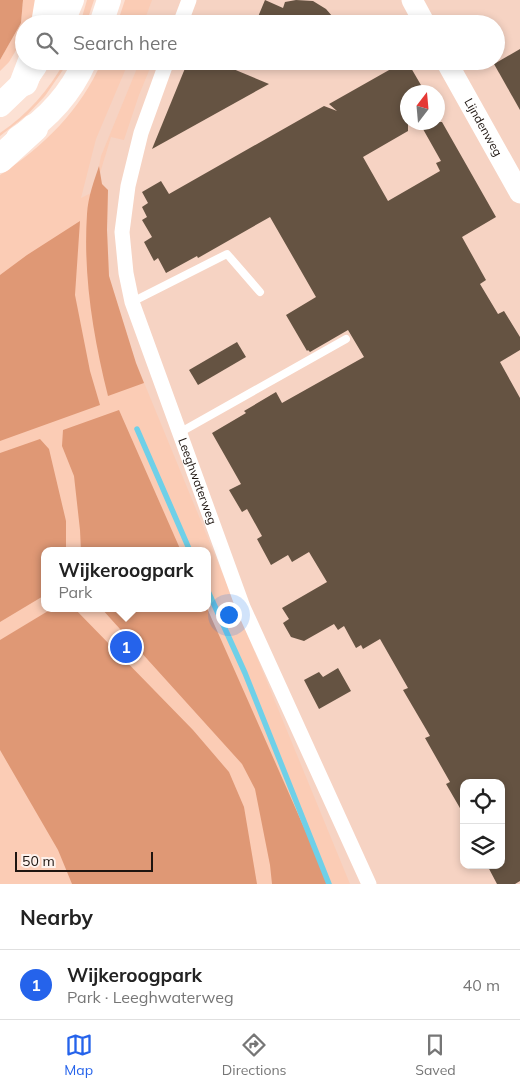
<!DOCTYPE html>
<meta charset="utf-8">
<style>
:root{--surface:#fff;--page:#f6f6f6;--text:#222;--muted:#767676;--line:#e0e0e0;--accent:#2563eb}
body{margin:0;font-family:Mulish,sans-serif;background:var(--page);color:var(--text)}
.controls{position:absolute;right:15px;bottom:15px;display:grid;overflow:hidden;border-radius:10px;box-shadow:0 2px 8px #0003}
.controls button{width:45px;height:45px;display:grid;place-items:center;padding:0;border:0;border-bottom:1px solid var(--line);background:var(--surface);color:var(--text);font:25px sans-serif}
.compass{position:absolute;left:400px;top:85px;width:45px;height:45px;border-radius:50%;background:var(--surface);box-shadow:0 2px 8px #0003;rotate:16deg}
.scale{position:absolute;left:15px;bottom:12px;width:138px;box-sizing:border-box;padding-left:5px;border:2px solid #1e1510;border-top:0;font-size:14px;line-height:18px;white-space:nowrap;color:#1e1510;-webkit-text-stroke:4px #fdf2ed;paint-order:stroke}
.you{position:absolute;left:228px;top:614px;width:18px;height:18px;margin:-12px;border:4px solid #fff;border-radius:50%;background:#1a73e8;box-shadow:0 0 0 8px #1a73e833}
.badge{display:grid;place-items:center;width:32px;height:32px;border-radius:50%;background:var(--accent);color:#fff;font-size:16px;font-weight:700}
.pin{position:absolute;translate:-50% -50%;border:2px solid #fff;box-shadow:0 1px 5px #0006}
.popup{position:absolute;left:41px;top:547px;width:170px;height:65px;box-sizing:border-box;display:grid;place-content:center;border-radius:10px;background:var(--surface);filter:drop-shadow(0 1px 4px #0005);font-size:16px;white-space:nowrap;color:var(--muted)}
.popup b{font-size:19px;color:var(--text)}
.popup::after{content:'';position:absolute;left:50%;top:100%;margin-left:-10px;border:10px solid transparent;border-top-color:var(--surface)}
.list{margin:0;padding:0;list-style:none}
h2{display:flex;justify-content:space-between;align-items:center;height:65px;margin:0;padding:0 20px;font-size:21px}
h2 small{font-size:16px;font-weight:400;color:var(--muted)}
.list li{display:grid;grid-template-columns:32px 1fr auto;gap:15px;align-items:center;box-sizing:border-box;height:70px;padding:0 20px;border-top:1px solid var(--line)}
.list b{display:block;font-size:19px;white-space:nowrap}
.list p{margin:0;font-size:16px;white-space:nowrap;color:var(--muted)}
.list em{font-size:16px;font-style:normal;color:var(--muted)}
.icon{flex:none;width:28px;height:28px;fill:none;stroke:currentColor;stroke-width:2;stroke-linecap:round;stroke-linejoin:round}
.map{position:relative;flex:none;width:520px;height:884px;overflow:hidden}
.search{position:absolute;background:var(--surface);box-shadow:0 2px 8px #0003;left:15px;right:15px;top:15px;height:55px;display:flex;align-items:center;gap:12px;box-sizing:border-box;padding:0 18px;border-radius:28px;color:var(--muted);font-size:19px}
.sheet{height:135px;background:var(--surface)}
nav{display:flex;justify-content:space-around;align-items:center;box-sizing:border-box;height:70px;border-top:1px solid var(--line);background:var(--surface);font-size:14px;color:var(--muted)}
nav a{display:grid;justify-items:center;gap:2px}
nav .on{color:var(--accent)}
.map>svg:first-child{display:block}
.built{fill:#f6d3c3;fill-rule:evenodd}
.green{fill:#fbccb5;fill-rule:evenodd}
.forest{fill:#df9875}
.lines{fill:none;stroke-linecap:round;stroke-linejoin:round}
.stream{stroke:#6fd0e8;stroke-width:5.5}
.building{fill:#655342}
.lane{stroke:#fff;stroke-width:8}
.street{stroke:#fff;stroke-width:15}
.secondary{stroke:#fff;stroke-width:21}
.primary{stroke:#fff;stroke-width:24}
.highway{stroke:#fff;stroke-width:28}
.labels{text-anchor:middle;stroke-width:5;stroke-linejoin:round;paint-order:stroke}
.street-label{font-size:12px;fill:#1e1510;stroke:#fdf2ed}
</style>
<div class="map">
<svg width="520" height="884" viewBox="0 0 520 884">
<rect width="100%" height="100%" fill="#fce1d4"/>
<path class="built" d="M 138,0 L 520,0 L 520,884 L 285,884 L 207,608 L 207,551 L 46,290 L 119,61 L 496,61 L 496,24 L 131,24 ZM 408,92 L 438,92 L 438,122 L 408,122 ZM 464,783 L 501,783 L 501,865 L 464,865 Z"/>
<g class="green">
<path d="M 23,0 L 37,0 L 32,24 L 24,24 L 24,37 L 9,62 L 0,71 L 0,60 L 21,23 Z"/>
<path d="M 87,0 L 94,0 L 86,24 L 80,24 Z"/>
<path d="M 125,0 L 152,0 L 143,24 L 117,24 Z"/>
<path d="M 65,61 L 69,61 L 45,96 L 27,115 L 0,136 L 0,133 C 28,114 48,91 65,61 Z"/>
<path d="M 102,61 L 129,61 L 96,139 L 81,198 L 91,193 L 108,190 L 107,230 L 109,276 L 136,363 L 350,884 L 0,884 L 0,175 C 43,147 81,110 102,61 ZM 45,551 L 207,551 L 207,608 L 45,608 Z"/>
<path d="M 140,61 L 153,61 L 139,95 L 124,140 L 111,137 L 100,173 L 99,166 L 101,156 Z"/>
</g>
<g class="forest">
<path d="M 0,0 L 23,0 L 21,23 L 0,60 Z"/>
<path d="M 99,166 L 102,184 L 108,190 L 107,230 L 109,276 L 136,363 L 144,383 L 108,396 C 93,336 83,275 87,214 C 88,197 94,181 99,166 Z"/>
<path d="M 80,221 L 75,295 L 90,371 L 100,405 L 0,441 L 0,275 L 27,255 Z"/>
<path d="M 119,410 L 181,551 L 81,551 L 80,530 L 74,476 L 62,446 L 63,430 Z"/>
<path d="M 40,439 L 49,449 L 66,521 L 66,551 L 45,551 L 45,595 L 0,622 L 0,453 Z"/>
<path d="M 53,608 L 74,608 L 193,730 L 229,772 L 244,807 L 257,884 L 72,884 L 58,850 L 0,750 L 0,640 Z"/>
<path d="M 101,608 L 207,608 L 329,884 L 272,884 L 270,865 L 255,789 L 242,764 Z"/>
</g>
<g class="lines">
<g class="stream">
<path d="M 137,429 L 190,551"/>
<path d="M 207,589 L 245,673 L 329,884"/>
</g>
</g>
<g class="building">
<path d="M 265,0 L 283,8 L 285,2 L 296,0 L 313,1 L 326,9 L 339,24 L 255,24 Z"/>
<path d="M 520,49 L 520,110 L 494,64 Z"/>
<path d="M 188,61 L 214,61 L 269,84 L 152,149 Z"/>
<path d="M 405,61 L 407,61 L 425,92 L 408,92 L 408,131 L 363,157 L 388,201 L 440,171 L 436,163 L 441,161 L 419,122 L 442,122 L 496,217 L 462,237 L 486,280 L 480,284 L 498,314 L 504,311 L 520,337 L 520,350 L 500,362 L 520,398 L 520,881 L 515,884 L 497,884 L 487,865 L 501,865 L 501,783 L 464,783 L 464,815 L 446,784 L 450,782 L 425,738 L 430,736 L 403,690 L 408,688 L 380,639 L 363,649 L 361,645 L 356,648 L 344,626 L 338,630 L 334,624 L 304,641 L 291,637 L 283,623 L 289,619 L 282,608 L 327,582 L 309,552 L 292,562 L 288,555 L 271,565 L 257,539 L 262,536 L 247,509 L 242,512 L 229,490 L 241,484 L 212,433 L 246,413 L 244,411 L 276,392 L 282,403 L 364,357 L 348,330 L 310,352 L 308,350 L 307,351 L 286,315 L 316,297 L 270,217 L 198,258 L 197,256 L 166,273 L 158,258 L 154,261 L 144,242 L 152,237 L 142,220 L 147,217 L 142,207 L 148,203 L 142,192 L 161,181 L 169,194 L 324,106 L 337,111 L 329,104 Z"/>
<path d="M 237,342 L 246,357 L 198,385 L 189,370 Z"/>
<path d="M 338,668 L 351,691 L 319,709 L 304,680 L 319,672 L 323,677 Z"/>
</g>
<g class="lines">
<g class="lane">
<path d="M 132,302 L 227,254 L 260,292"/>
<path d="M 179,433 L 346,339"/>
</g>
<g class="street">
<path d="M 180,24 L 189,0"/>
<path id="s1" d="M 167,61 L 141,133 L 128,186 L 122,232 L 126,273 L 132,302 L 243,607 L 369,884"/>
</g>
<g class="secondary">
<path d="M 412,0 L 425,24"/>
<path id="s2" d="M 446,61 L 520,193"/>
</g>
<g class="primary">
<path d="M 62,24 L 72,0"/>
<path d="M 101,24 L 109,0"/>
<path d="M 0,105 L 24,82 L 35,66"/>
<path d="M 18,138 C 47,119 71,93 85,61"/>
</g>
<g class="highway">
<path d="M 45,24 L 49,0"/>
<path d="M 24,82 L 32,61"/>
<path d="M 0,159 L 34,128"/>
</g>
</g>
<g class="labels">
<g class="street-label">
<text dy="4" stroke="none"><textPath href="#s2" startOffset="76">Lijndenweg</textPath></text>
<text dy="4" stroke="none"><textPath href="#s1" startOffset="439">Leeghwaterweg</textPath></text>
</g>
</g>
</svg>
<div class="controls">
<button><svg class="icon" aria-label="locate" viewBox="0 0 24 24"><circle cx="12" cy="12" r="6"/><path d="M12 2v4M12 18v4M2 12h4M18 12h4"/></svg></button>
<button><svg class="icon" aria-label="layers" viewBox="0 0 24 24"><path d="M12 4l9 5-9 5-9-5zM3 14l9 5 9-5"/></svg></button>
</div>
<svg class="compass" viewBox="-18 -18 36 36"><path d="M0-13l5 13h-10z" fill="#e53935"/><path d="M0 13l5-13h-10z" fill="#767676"/></svg>
<div class="scale">50 m</div>
<div class="you"></div>
<div class="pin badge" style="left:126px;top:647px">1</div>
<div class="popup"><b>Wijkeroogpark</b>Park</div>
<div class="search"><svg class="icon" aria-label="search" viewBox="0 0 24 24"><circle cx="10" cy="10" r="6"/><path d="M15 15l6 6"/></svg>Search here</div>
</div>
<section class="sheet">
<h2>Nearby<small></small></h2>
<ul class="list">
<li><span class="badge">1</span><div><b>Wijkeroogpark</b><p>Park · Leeghwaterweg</p></div><em>40 m</em></li>
</ul>
</section>
<nav>
<a class="on"><svg class="icon" aria-label="map" viewBox="0 0 24 24"><path d="M3 6l6-2 6 2 6-2v14l-6 2-6-2-6 2zM9 4v14M15 6v14"/></svg>Map</a>
<a><svg class="icon" aria-label="directions" viewBox="0 0 24 24"><path d="M12 3l9 9-9 9-9-9zM9 14v-3h6M13 9l2 2-2 2"/></svg>Directions</a>
<a><svg class="icon" aria-label="saved" viewBox="0 0 24 24"><path d="M7 4h10v16l-5-4-5 4z"/></svg>Saved</a>
</nav>
